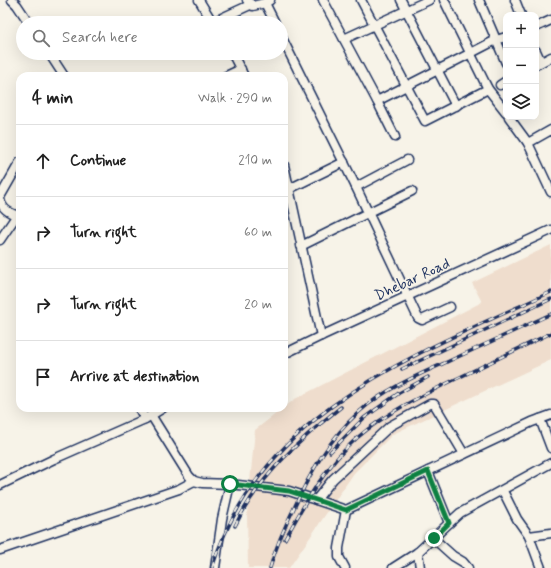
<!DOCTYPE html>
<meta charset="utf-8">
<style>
:root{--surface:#fff;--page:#f6f6f6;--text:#222;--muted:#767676;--line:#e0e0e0}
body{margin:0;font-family:Mynerve,sans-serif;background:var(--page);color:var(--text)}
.controls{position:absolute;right:12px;top:12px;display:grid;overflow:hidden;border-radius:8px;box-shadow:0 4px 16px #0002}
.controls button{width:36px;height:36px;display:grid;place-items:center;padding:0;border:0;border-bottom:1px solid var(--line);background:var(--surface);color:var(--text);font:20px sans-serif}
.stop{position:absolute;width:12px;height:12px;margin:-9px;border:3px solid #0b8043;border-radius:50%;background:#fff}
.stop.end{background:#0b8043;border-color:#fff;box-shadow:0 1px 4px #0008}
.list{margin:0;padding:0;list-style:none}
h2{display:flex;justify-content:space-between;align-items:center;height:52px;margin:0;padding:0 16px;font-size:17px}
h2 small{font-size:13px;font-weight:400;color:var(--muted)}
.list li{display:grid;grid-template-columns:26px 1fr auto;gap:12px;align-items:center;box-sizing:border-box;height:72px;padding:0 16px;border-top:1px solid var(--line)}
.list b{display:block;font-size:15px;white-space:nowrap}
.list em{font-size:13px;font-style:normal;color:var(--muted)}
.icon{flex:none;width:22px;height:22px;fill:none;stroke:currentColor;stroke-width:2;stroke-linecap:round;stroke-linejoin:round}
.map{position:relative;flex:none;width:551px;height:568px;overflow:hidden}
.search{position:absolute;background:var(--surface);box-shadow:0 4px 16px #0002;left:16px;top:16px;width:272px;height:44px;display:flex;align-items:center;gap:10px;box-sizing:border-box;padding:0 14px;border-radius:22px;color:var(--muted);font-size:15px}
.panel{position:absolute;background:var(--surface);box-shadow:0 4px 16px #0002;left:16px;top:72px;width:272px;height:340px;border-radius:12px}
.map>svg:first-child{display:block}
.built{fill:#efddcd}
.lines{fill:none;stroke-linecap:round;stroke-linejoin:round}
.minor-casing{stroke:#1b2f5e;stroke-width:11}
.minor{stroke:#f7f3e8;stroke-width:8}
.rail-casing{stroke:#1b2f5e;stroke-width:3.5}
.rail{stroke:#f7f3e8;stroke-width:2;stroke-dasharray:6;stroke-linecap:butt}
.route{stroke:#0b8043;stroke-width:5}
.labels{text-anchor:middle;stroke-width:3.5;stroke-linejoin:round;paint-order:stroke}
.street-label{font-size:15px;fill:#1b2f5e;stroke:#f7f3e8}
</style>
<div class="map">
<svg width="551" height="568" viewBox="0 0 551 568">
<rect width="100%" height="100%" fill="#f7f3e8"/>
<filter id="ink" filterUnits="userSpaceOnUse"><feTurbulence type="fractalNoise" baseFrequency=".025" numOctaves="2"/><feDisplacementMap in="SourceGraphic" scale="8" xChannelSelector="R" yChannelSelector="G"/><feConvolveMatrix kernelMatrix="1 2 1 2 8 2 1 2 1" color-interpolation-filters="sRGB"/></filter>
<g filter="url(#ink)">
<path class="built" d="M 551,245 L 551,360 L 393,434 L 354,473 L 289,568 L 248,568 L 247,513 L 255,430 L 295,399 L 482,302 L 472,283 Z"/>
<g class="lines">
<g class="minor-casing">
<g id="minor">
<path d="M 12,0 L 17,5 L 29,23"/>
<path d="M 199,0 L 213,23"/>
<path d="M 247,0 L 253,6 L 265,3 L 270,0"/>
<path d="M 323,0 L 377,101 L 471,53 L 496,40 L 506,37"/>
<path d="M 361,0 L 425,121 L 488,89"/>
<path d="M 401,0 L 456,106"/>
<path d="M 444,0 L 488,89 L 506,112"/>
<path d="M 479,0 L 506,63"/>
<path d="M 515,0 L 521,15"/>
<path d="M 265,3 L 275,23"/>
<path d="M 213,22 L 250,5"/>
<path d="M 536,27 L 551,20"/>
<path d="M 281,36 L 356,187 L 418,318 L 422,320 L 450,307"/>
<path d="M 344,39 L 429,0"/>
<path d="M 536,51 L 541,62"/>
<path d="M 49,53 L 64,76"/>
<path d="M 232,53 L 244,76"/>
<path d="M 536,65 L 551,57"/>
<path d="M 226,76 L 241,69"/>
<path d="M 500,85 L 506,81"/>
<path d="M 377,101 L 395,137"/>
<path d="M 509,117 L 528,143 L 551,192"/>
<path d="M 528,143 L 551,130"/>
<path d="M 20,162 L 0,197 C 0,208 10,214 20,216"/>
<path d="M 284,165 L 321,336"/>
<path d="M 356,187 L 407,160"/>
<path d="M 289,189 L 344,162"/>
<path d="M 0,240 L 17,215"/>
<path d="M 301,246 L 412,191"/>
<path d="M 284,354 L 321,336 L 551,230"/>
<path d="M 139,408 L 145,419"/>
<path d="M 151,415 L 189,476 L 194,481 L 202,483 L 230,484 L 289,491 L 346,510 L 532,422 L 551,415"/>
<path d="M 540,419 L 551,448"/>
<path d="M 428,471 L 449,523"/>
<path d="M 0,485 L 54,459 L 145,419 L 163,408"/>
<path d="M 503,491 L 517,519 L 529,536 L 541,568"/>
<path d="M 316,500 L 333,479 L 390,426 L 430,404 L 434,404 L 436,407 L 464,454"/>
<path d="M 529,536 L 551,533"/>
<path d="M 433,538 L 453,556 L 463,562 L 468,568"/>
<path d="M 0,550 L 179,489 L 194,481"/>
<path d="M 418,552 L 420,568"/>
<path d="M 215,568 L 222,519 L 230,484"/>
<path d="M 345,568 L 339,557 L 339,548 L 346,510"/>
<path d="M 393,568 L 418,552 L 460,513 L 551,463"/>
</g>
</g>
<use href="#minor" class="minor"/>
<g class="rail-casing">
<g id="rail">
<path d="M 402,369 L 551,299"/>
<path d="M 330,452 L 364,418 L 399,393 L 428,377"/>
<path d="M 235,526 C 258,478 300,439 341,407"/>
<path d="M 285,539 C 305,503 326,465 357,438 C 387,412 423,395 458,378 C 489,363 520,348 551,333"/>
<path d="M 212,568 C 260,411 416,354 551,292"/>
<path d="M 270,568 C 276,546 285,526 295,506 C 311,471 330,438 359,412 C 385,389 418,375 449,361 C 483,345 517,330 551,314"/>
</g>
</g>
<use href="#rail" class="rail"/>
</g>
</g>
<g class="lines" filter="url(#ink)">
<path class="route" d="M 230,484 L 289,491 L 346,510 L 428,471 L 449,523 L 434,538"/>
</g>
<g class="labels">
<g class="street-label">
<text transform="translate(412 279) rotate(-25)" y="5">Dhebar Road</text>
</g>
</g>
</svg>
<div class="controls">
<button>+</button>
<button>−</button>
<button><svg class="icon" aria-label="layers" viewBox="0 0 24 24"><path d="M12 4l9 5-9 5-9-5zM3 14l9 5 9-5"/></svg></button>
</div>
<div class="stop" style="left:230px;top:484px"></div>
<div class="stop end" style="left:434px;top:538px"></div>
<div class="search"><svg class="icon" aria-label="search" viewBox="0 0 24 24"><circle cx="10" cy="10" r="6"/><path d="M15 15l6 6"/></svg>Search here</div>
<section class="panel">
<h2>4 min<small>Walk · 290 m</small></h2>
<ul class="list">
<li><svg class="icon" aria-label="ahead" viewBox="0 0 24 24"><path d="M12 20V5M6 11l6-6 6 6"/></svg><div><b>Continue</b></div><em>210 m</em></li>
<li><svg class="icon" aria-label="right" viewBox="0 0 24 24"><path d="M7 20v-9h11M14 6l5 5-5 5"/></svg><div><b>Turn right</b></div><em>60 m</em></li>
<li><svg class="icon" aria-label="right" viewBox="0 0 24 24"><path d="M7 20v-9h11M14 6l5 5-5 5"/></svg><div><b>Turn right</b></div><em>20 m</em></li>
<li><svg class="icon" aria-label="arrive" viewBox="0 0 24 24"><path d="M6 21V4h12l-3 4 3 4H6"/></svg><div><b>Arrive at destination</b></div></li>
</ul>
</section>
</div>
